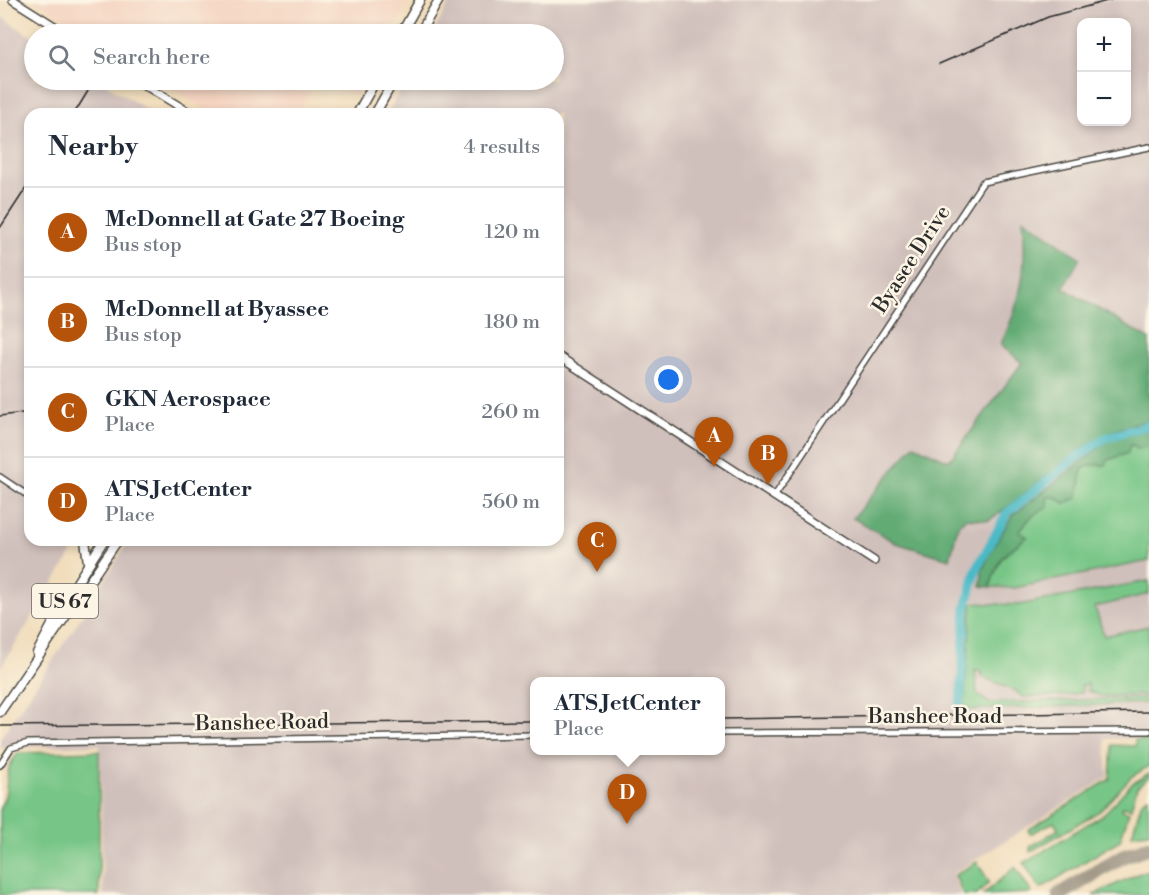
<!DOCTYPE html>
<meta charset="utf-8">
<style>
:root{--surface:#fff;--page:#f2f2f3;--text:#1f2937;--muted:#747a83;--line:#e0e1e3;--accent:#b45309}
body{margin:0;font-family:"Libre Bodoni",serif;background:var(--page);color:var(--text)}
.controls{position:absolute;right:18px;top:18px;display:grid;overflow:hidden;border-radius:12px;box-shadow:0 3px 9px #0003}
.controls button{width:54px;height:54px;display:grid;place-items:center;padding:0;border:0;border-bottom:2px solid var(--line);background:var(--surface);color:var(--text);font:30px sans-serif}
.you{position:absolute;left:669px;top:380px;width:21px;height:21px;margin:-15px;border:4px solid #fff;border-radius:50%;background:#1a73e8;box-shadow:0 0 0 9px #1a73e833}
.badge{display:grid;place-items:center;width:39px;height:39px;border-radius:50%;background:var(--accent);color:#fff;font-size:20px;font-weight:700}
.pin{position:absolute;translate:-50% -50px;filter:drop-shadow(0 2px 3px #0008)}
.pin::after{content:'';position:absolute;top:32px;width:21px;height:18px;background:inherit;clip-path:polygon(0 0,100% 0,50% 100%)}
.popup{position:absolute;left:530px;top:677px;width:195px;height:78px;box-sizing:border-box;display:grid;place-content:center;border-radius:12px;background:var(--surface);filter:drop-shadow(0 2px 4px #0005);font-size:20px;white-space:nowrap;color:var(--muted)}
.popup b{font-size:22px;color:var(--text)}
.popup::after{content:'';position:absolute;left:50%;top:100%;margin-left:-12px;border:12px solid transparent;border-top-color:var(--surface)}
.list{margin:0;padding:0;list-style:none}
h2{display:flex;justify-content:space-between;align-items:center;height:78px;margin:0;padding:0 24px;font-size:26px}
h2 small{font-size:20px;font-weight:400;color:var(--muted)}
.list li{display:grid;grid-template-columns:39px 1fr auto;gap:18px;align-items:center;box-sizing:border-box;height:90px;padding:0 24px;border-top:2px solid var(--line)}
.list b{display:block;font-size:22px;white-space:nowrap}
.list p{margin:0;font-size:20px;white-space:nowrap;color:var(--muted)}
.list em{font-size:20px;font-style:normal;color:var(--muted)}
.icon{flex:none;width:33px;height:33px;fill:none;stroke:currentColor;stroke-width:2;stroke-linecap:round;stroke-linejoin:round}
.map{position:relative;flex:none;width:1149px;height:895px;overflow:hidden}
.search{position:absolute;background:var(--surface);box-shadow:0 3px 9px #0003;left:24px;top:24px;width:540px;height:66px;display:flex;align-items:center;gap:15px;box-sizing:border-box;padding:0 21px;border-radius:33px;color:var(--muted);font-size:22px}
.panel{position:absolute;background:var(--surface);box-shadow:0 3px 9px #0003;left:24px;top:108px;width:540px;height:438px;border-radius:18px}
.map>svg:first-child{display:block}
.built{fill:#f4d3c0}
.industrial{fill:#d0c0bc;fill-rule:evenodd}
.green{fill:#78c687;stroke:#527859;stroke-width:1.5}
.forest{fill:#62ab74;stroke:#466b50;stroke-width:1.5}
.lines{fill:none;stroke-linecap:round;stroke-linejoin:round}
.river{stroke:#4cbac6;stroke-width:9}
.taxiway{stroke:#8e8474;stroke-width:15}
.minor-casing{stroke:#494641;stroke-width:8}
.major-casing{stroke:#494641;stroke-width:10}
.highway-casing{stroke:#494641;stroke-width:11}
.minor{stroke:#fff;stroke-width:5}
.major{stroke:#fff;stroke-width:7}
.highway{stroke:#fff;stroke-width:8}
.rail{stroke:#2b2b2b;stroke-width:1.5}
.labels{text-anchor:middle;stroke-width:5;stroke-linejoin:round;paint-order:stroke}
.shield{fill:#fcf5e5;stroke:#6a6863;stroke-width:1.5}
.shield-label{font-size:20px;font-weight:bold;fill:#2b2b2b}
.street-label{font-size:21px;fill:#2b2b2b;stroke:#fcf5e5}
</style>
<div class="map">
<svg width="1149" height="895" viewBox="0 0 1149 895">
<rect width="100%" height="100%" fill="#fcf5e5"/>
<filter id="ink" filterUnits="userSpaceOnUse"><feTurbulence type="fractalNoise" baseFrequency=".0167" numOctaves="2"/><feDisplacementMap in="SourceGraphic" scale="12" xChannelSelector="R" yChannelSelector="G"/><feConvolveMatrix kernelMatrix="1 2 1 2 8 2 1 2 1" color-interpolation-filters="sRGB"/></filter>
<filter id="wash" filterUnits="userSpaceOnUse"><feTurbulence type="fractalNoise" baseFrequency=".008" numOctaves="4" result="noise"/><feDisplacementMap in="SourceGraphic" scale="24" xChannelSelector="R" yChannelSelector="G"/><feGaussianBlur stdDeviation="1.35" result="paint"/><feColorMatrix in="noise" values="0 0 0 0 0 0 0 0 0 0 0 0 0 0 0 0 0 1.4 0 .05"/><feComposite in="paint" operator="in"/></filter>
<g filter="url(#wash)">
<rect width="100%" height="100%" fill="#f1ddbc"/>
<g class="built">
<path d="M 35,0 L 410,0 L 391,34 L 89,34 Z"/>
<path d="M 159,80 L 365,80 L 356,96 L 317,80 L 297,114 L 213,114 Z"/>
</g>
<g class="industrial">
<path d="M 451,0 L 1149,0 L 1149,738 L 1105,739 L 1108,777 L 952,874 L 961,895 L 103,895 L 100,745 L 0,748 L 0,739 L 77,624 L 129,540 L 558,540 L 558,114 L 387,114 L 406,80 L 554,80 L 554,34 L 432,34 ZM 1082,22 L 1126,22 L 1126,122 L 1082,122 ZM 534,682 L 720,682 L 720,750 L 534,750 Z"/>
<path d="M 0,16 L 34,38 L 34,80 L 99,80 L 154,114 L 30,114 L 30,540 L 80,540 L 0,669 Z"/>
</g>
<g class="green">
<path d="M 1134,444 L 1149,446 L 1149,561 L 1014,588 L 990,587 C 1001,553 1001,558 1027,537 L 1019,531 L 1047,497 L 1055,497 L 1065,503 L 1081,485 L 1080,477 L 1082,469 L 1090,465 L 1105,465 L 1107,460 C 1123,458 1122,448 1134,444 Z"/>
<path d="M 1149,581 L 1149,594 L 1095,607 L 1104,636 L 1149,626 L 1149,695 L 1100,696 L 1088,691 L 1088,684 L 1082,685 L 1083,692 L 1064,696 L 1022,697 L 1016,691 L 982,677 L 982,672 L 975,671 L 977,694 L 989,703 L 1149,698 L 1149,703 L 970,710 L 964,706 L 972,603 L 1018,605 Z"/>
<path d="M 1135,740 L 1149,740 L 1149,766 L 1131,777 L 1100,811 L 1030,852 L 1030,847 L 1059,829 L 1054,822 L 1030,834 L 1028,830 L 1110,779 L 1112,745 L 1135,746 Z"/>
<path d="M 99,751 L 99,895 L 0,895 L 0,807 C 12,790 0,770 19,753 Z"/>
<path d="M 1149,773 L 1149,777 L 1137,787 L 1131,808 L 1123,806 L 1122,810 L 1129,812 L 1120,840 L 1040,889 L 1024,863 L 1104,814 L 1131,784 Z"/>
<path d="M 1148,797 L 1149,832 L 1132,834 L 1142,801 Z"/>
<path d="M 977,862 L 989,882 L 977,895 L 963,895 L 955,875 Z"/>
<path d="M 1015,867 L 1032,893 L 983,895 Z"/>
<path d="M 1142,872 L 1149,872 L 1149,895 L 1093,895 Z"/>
</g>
<g class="forest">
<path d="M 1023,218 L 1080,258 L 1063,288 L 1149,339 L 1149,421 C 1084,430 1043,486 989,520 L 965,518 L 958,526 L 950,559 L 896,543 L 853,518 L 914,445 L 949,461 L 1022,363 L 1001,344 C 1023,299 1027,266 1023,218 Z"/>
<path d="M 1149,429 L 1148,447 L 1137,449 L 1134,445 L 1130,445 L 1128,453 L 1108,460 L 1106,465 L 1091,465 L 1082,469 L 1078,498 L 1065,503 L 1055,497 L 1047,497 L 1048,507 L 1033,515 L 1019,531 L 1027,537 C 1001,557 1001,553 990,587 L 981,586 L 982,571 L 991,551 L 1012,516 L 1109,440 Z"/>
</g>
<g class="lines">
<path class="river" d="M 959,721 L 966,608 L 976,570 L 1007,513 L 1072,461 L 1105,438 L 1149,425"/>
<path class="taxiway" d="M 1059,895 L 1123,856 L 1149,847"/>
</g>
</g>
<g filter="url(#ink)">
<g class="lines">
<g class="minor-casing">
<g id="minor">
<path d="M 0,477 L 30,497"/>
<path d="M 774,497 L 983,182 L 1149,147"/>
<path d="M 720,733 L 1149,731"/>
<path d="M 0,765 L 11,748 L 28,743 L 534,735"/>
</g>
</g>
<g class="major-casing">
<g id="major">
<path d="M 13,0 L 67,34"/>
<path d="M 136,80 L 192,114"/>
<path d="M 558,356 L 874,561"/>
</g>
</g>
<g class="highway-casing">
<g id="highway">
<path d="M 401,34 L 420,0"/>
<path d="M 419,34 L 439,0"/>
<path d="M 357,114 L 376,80"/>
<path d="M 375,114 L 394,80"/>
<path d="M 85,540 L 88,563"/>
<path d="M 37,653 L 62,606 L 104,540"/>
<path d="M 0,712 L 118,540"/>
</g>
</g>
<use href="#minor" class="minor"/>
<use href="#major" class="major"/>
<use href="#highway" class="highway"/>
<g class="rail">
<path d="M 939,64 L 1048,17 L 1111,0"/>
<path d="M 74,114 L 88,91"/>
<path d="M 0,228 L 30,182"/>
<path d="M 0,416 L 30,412"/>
<path d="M 720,719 L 1149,712"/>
<path d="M 0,726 L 534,721"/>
</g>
</g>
</g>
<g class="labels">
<rect class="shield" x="32" y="584" width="66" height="34" rx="4.5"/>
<g class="shield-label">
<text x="65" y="608">US 67</text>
</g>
<g class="street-label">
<text transform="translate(911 259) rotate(-57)" y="7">Byasee Drive</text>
<text x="935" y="723">Banshee Road</text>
<text transform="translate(262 722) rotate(-1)" y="7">Banshee Road</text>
</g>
</g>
</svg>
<div class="controls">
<button>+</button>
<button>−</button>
</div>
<div class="you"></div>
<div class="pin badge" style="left:714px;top:467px">A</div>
<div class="pin badge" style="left:768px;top:485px">B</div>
<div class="pin badge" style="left:597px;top:572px">C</div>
<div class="pin badge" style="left:627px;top:824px">D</div>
<div class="popup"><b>ATS JetCenter</b>Place</div>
<div class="search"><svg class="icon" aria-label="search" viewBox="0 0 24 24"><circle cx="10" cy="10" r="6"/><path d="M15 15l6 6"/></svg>Search here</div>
<section class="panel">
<h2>Nearby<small>4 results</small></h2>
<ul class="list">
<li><span class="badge">A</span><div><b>McDonnell at Gate 27 Boeing</b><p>Bus stop</p></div><em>120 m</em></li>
<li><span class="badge">B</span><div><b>McDonnell at Byassee</b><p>Bus stop</p></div><em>180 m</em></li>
<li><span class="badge">C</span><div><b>GKN Aerospace</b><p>Place</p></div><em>260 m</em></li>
<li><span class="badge">D</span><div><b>ATS JetCenter</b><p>Place</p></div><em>560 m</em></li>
</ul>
</section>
</div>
